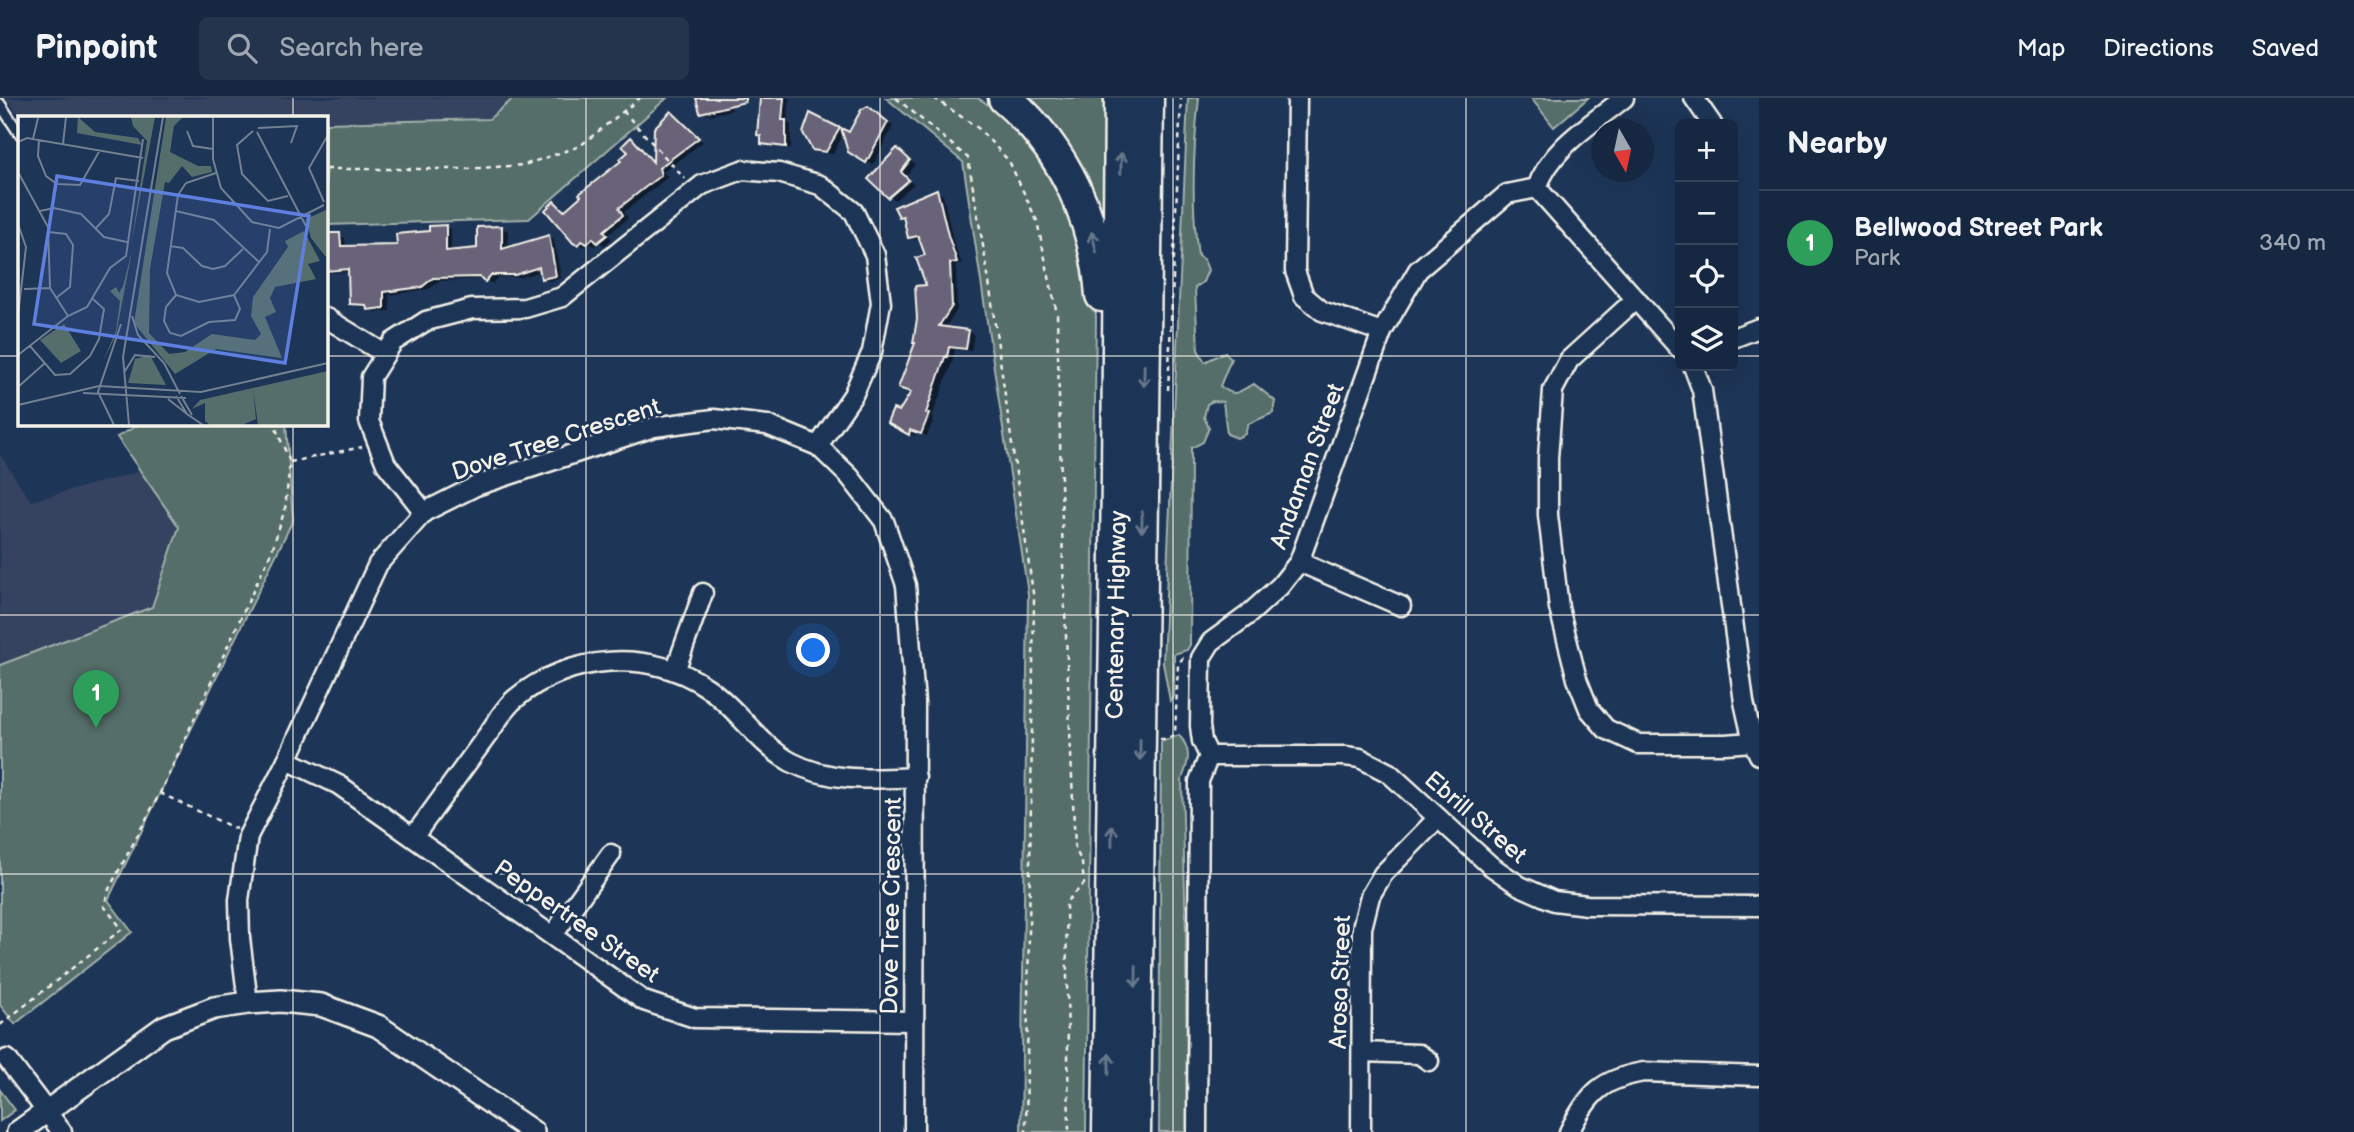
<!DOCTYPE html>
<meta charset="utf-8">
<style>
:root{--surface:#162841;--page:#23344c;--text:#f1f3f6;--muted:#9ea6b1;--line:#35445a;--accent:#db2777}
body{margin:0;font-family:"Balsamiq Sans",sans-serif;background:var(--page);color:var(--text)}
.controls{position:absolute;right:21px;top:21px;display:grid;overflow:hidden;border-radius:10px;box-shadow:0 7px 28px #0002}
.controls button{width:63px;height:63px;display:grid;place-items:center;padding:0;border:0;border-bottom:2px solid var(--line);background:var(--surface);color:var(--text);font:35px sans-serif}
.compass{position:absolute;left:1591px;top:21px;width:63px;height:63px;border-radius:50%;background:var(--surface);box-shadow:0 7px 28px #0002;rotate:171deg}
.you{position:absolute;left:814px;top:553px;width:24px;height:24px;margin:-18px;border:5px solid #fff;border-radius:50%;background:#1a73e8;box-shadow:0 0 0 10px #1a73e833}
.badge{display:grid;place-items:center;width:46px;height:46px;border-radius:50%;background:var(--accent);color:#fff;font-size:23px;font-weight:700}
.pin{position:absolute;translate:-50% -58px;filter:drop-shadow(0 2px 4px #0008)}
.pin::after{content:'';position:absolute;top:37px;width:24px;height:21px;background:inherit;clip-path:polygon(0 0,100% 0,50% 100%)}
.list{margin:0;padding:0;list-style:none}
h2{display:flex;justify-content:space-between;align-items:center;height:91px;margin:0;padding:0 28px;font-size:30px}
h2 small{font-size:23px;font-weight:400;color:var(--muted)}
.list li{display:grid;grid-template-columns:46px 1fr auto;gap:21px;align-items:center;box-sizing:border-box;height:105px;padding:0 28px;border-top:2px solid var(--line)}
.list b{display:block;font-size:26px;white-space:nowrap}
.list p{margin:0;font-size:23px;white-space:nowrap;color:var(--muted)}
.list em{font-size:23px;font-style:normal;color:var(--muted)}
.icon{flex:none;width:38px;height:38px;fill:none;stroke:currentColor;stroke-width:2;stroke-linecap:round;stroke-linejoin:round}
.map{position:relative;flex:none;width:1759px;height:1034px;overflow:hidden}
header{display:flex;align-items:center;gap:42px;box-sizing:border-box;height:98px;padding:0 35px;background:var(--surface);border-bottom:2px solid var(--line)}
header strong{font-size:33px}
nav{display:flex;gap:38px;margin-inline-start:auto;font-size:24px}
.search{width:490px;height:63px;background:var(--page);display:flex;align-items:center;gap:18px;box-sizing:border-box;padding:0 24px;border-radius:10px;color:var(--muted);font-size:26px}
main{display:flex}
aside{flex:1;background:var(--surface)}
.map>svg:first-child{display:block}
.built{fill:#344361}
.green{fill:#556e6b;stroke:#a4b0aa;stroke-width:2}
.shadow{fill:#0007}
.building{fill:#696379;stroke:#f4f1e8;stroke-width:2}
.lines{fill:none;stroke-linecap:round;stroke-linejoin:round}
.service-casing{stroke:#f4f1e8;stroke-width:14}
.minor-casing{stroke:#f4f1e8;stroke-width:23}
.tertiary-casing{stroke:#f4f1e8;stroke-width:26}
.motorway-casing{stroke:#f4f1e8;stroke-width:37}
.path{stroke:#f4f1e8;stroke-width:2.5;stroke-dasharray:5 5;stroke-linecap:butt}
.service{stroke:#1d3557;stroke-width:9}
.minor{stroke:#1d3557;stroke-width:18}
.tertiary{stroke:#1d3557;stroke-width:21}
.motorway{stroke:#1d3557;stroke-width:32}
.oneway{stroke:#68778a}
.grid{fill:none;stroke:#f4f1e8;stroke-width:2;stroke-opacity:0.55}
.labels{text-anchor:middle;stroke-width:6;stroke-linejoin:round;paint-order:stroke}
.street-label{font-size:24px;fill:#f4f1e8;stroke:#1d3557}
.inset-road{fill:none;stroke:#738091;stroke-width:2}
.view{fill:#5e7fdd;fill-opacity:0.15;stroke:#5e7fdd;stroke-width:3.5}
.inset-edge{fill:none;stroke:#f4f1e8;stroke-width:3.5}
</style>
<header>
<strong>Pinpoint</strong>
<div class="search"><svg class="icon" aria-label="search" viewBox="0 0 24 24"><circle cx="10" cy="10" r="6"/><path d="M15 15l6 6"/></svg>Search here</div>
<nav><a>Map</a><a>Directions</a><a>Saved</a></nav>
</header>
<main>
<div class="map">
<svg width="1759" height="1034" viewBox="0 0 1759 1034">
<rect width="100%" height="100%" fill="#1d3557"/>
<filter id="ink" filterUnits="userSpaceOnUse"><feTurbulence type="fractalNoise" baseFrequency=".0143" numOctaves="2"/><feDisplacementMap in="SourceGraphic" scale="14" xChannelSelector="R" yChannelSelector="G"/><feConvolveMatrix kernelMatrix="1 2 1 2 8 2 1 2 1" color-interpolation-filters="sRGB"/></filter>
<g filter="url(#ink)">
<g class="built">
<path d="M 6,0 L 514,0 L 489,21 L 326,25 L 326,19 L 21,19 Z"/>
<path d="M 0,357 L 31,403 L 141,373 L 179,429 L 152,510 L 0,567 Z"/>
</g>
<g class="green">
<path d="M 514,0 L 667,0 L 529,121 L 326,127 L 326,25 L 489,21 Z"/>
<path d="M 886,0 L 978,0 L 993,10 L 1049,60 L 1092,165 L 1096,220 L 1086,1034 L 1021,1034 L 1028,496 L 963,64 Z"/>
<path d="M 1018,0 L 1104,0 L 1106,156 Z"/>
<path d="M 1188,0 L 1199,0 C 1193,53 1191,106 1198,158 L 1204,162 L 1208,172 L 1203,184 L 1195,190 L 1198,252 L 1205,264 L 1225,254 L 1231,261 L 1220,288 C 1237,301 1237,293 1254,286 L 1275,303 L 1273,315 L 1248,326 L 1245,336 L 1237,340 L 1227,336 L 1223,304 L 1213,303 L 1207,306 L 1204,319 L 1209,330 L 1203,344 L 1191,350 L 1190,547 L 1187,552 L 1174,556 L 1174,598 L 1170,603 L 1163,565 Z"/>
<path d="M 1531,0 L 1588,0 L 1554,29 Z"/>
<path d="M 140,326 L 286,326 L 293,422 L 108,802 L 132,834 L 15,926 L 0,907 L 0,567 L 152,509 L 179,429 L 117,339 Z"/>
<path d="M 1179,637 C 1192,652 1189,663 1182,681 L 1186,836 L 1187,1034 L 1159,1034 L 1161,644 Z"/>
<path d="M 0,992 L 15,1012 L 0,1023 Z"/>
</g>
<g class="shadow">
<path d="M 698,0 L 729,0 L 732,12 L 708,17 L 702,14 Z"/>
<path d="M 762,0 L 790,0 L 787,24 L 791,27 L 791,51 L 768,48 L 762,45 Z"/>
<path d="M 874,14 L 893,28 L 873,67 L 850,53 L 844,35 L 833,56 L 820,54 L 814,51 L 839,31 L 850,36 Z"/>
<path d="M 676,19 L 703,44 L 663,74 L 668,79 L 624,114 L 628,120 L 608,137 L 612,141 L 604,147 L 599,144 L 594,148 L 589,145 L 584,149 L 575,144 L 554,105 L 565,114 L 623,63 L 630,54 L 631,41 L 655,64 Z"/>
<path d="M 897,52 L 915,66 L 906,79 L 914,86 L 895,102 L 889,98 Z"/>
<path d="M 937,93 L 943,97 L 953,142 L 962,166 L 956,167 L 957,212 L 945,230 L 969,233 L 974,237 L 971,253 L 955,251 L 953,262 L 932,319 L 934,321 L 927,338 L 917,334 L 915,338 L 889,324 L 900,315 L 913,295 L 928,188 L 927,157 L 921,141 L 916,142 L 910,139 L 906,121 L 900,118 Z"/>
<path d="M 445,129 L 451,132 L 451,154 L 479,152 L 502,130 L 508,133 L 508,151 L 548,139 L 554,142 L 561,180 L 549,183 L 543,180 L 541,173 L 522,179 L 498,179 L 492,186 L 484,181 L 440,183 L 429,191 L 389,197 L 390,213 L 375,214 L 368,209 L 357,209 L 351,205 L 350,174 L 326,175 L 326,139 L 339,137 L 345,140 L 346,150 L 399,149 Z"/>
</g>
<g class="building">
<path d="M 696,0 L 745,0 L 745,4 L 700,15 Z"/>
<path d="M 760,0 L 784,0 L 782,22 L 786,22 L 786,49 L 761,46 L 761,38 L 757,37 Z"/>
<path d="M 868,8 L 888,24 L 866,65 L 848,54 L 841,30 L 849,34 L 861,12 Z"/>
<path d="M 671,13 L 699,40 L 659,70 L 661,77 L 619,110 L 623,117 L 604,133 L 607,137 L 597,145 L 593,140 L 587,146 L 582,143 L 577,147 L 573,145 L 545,112 L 554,103 L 564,113 L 581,98 L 579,96 L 621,63 L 620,61 L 628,54 L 622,48 L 631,39 L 653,64 L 654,30 Z"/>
<path d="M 810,15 L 840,30 L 826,54 L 812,52 L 803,35 Z"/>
<path d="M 897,50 L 910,62 L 901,74 L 909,82 L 888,100 L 868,81 Z"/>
<path d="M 937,91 L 948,137 L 957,164 L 950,165 L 952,208 L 939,228 L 969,232 L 966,251 L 949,249 L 947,259 L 945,259 L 926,315 L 929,316 L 921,336 L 910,332 L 909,337 L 887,325 L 893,311 L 899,313 L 911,294 L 898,290 L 915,245 L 913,245 L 917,221 L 915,188 L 926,187 L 916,160 L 925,157 L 918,138 L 908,140 L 903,118 L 899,119 L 894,109 Z"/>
<path d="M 446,127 L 446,153 L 477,150 L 477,129 L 502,128 L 502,151 L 549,137 L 556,178 L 541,181 L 539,169 L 515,177 L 491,177 L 485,184 L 480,179 L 433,180 L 422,189 L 384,194 L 384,210 L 367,212 L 366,207 L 349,206 L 348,171 L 326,173 L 326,135 L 340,135 L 341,148 L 397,147 L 396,136 L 429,133 L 429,128 Z"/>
</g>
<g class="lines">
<g class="service-casing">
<path id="service" d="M 0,6 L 19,35"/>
</g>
<g class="minor-casing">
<g id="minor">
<path d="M 1297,0 L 1295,173 L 1304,198 L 1322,213 L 1382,234"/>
<path d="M 1694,0 L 1712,26"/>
<path d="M 1537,90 L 1680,251"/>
<path d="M 1636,201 L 1569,262 L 1553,292 L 1548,360 L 1548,417 L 1559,510 L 1577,581 L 1589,611 L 1606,631 L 1638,646 L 1725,646 L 1753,644"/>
<path d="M 326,220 L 385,256"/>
<path d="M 1733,240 L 1759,230"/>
<path d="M 1693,268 L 1702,292 L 1744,604 L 1753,644 L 1759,657"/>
<path d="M 424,414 L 386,366 L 369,323 L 371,279 L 393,244 L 426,223 L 472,211 L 525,210 L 562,199 L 702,87 L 742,72 L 779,75 L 820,87 L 854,114 L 875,157 L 881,205 L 872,254 L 853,297 L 818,348"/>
<path d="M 1299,464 L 1401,508"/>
<path d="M 675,573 L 703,495"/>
<path d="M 1209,658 L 1345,658 L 1360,660 L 1389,675 L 1491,768 L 1520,788 L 1554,803 L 1587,807 L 1759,808"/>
<path d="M 287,662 L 339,687 L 644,903 L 695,920 L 914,923"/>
<path d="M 414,738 C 438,705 462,672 486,639 C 495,627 504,610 515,601 C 568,556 651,550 708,590 C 739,612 758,646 791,664 C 831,685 874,681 916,679"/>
<path d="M 553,837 L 611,756"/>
<path d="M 248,905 L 240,840 L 239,802 L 248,738 L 287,662 L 378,466 L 424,414 L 476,388 L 654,329 L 714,321 L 767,327 L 818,348 L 850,379 L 884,423 L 906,487 L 915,605 L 914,1034"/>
<path d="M 1362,954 L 1419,956 L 1429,963"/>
<path d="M 7,961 L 62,1034"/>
<path d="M 1197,1034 L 1199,683 L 1209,658 L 1202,643 L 1200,628 L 1201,560 L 1211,544 L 1248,517 L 1280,488 L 1299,464 L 1382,234 L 1418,172 L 1507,96 L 1537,90 C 1550,50 1592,26 1624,0"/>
<path d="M 1361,1034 L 1362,830 L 1370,798 L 1383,776 L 1438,720"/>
<path d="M 1569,1034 C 1588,996 1601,981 1644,974 L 1759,978"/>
</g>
</g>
<g class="tertiary-casing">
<path id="tertiary" d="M 18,1034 L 164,929 L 214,910 L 248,905 L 281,903 L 321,907 L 378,928 L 533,1034"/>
</g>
<g class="motorway-casing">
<g id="motorway">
<path d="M 1005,0 C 1064,50 1096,121 1102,197"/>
<path d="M 1109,1034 L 1118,378 L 1121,0"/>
<path d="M 1134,1034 L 1147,0"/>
</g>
</g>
<g class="path">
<path d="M 896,0 L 968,60 L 988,177 L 1034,502 L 1026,1034"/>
<path d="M 934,0 L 978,30 L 1009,63 L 1037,123 L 1057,216 L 1063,467 L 1075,750 L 1082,765 L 1084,786 L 1066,804 L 1069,1034"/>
<path d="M 623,13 L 685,81"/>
<path d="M 326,71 L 466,71 L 524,67 L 580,48 L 640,0"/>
<path d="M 1168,292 L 1181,0"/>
<path d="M 290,364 L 362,349"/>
<path d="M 1160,641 L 1167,641 L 1175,636 L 1178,566 L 1183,560 L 1187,560"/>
<path d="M 160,695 L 236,731"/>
<path d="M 0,927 L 122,831 L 104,808 L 109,791 L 160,695 L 272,452 L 285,411 L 290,364 L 274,326"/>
</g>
<use href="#service" class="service"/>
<use href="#minor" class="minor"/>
<use href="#tertiary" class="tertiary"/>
<use href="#motorway" class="motorway"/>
</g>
<defs><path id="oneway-shaft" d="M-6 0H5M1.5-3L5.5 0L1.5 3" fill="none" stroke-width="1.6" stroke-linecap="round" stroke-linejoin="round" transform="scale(1.75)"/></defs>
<g class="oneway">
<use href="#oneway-shaft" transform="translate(1121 65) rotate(-89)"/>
<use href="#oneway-shaft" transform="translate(1094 144) rotate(-104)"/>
<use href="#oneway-shaft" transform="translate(1144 278) rotate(91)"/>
<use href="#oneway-shaft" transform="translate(1142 424) rotate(91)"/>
<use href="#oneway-shaft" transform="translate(1140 652) rotate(90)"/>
<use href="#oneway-shaft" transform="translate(1112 738) rotate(-89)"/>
<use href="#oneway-shaft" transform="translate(1136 879) rotate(91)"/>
<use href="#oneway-shaft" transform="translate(1109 966) rotate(-89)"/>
</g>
</g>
<path class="grid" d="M 293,0 L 293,19M 586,0 L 586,1034M 880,0 L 880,1034M 1173,0 L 1173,1034M 1466,0 L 1466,1034M 0,258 L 19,258M 326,258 L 1680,258M 1733,258 L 1759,258M 293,326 L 293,1034M 0,517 L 1759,517M 0,776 L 1759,776"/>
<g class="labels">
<g class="street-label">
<text transform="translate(556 341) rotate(-18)" y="8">Dove Tree Crescent</text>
<text transform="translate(1307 368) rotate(-70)" y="8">Andaman Street</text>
<text transform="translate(1116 517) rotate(-89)" y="8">Centenary Highway</text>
<text transform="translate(1476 719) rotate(41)" y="8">Ebrill Street</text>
<text transform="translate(891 808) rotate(-89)" y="8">Dove Tree Crescent</text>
<text transform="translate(577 823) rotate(35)" y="8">Peppertree Street</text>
<text transform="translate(1340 884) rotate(-88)" y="8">Arosa Street</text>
</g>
</g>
<g transform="translate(18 18)">
<rect width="310" height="310" fill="#1d3557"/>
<path d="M 60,1 L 77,16 L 120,22 L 124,29 L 59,17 ZM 113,1 L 137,1 L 113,130 L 129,25 L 115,10 ZM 148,1 L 193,1 L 164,2 L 156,10 L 152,36 L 180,50 L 193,50 L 194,56 L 174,61 L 164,50 L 151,67 L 147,66 L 132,153 L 131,217 L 151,238 L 167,236 L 194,218 L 237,224 L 243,218 L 233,200 L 235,181 L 270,131 L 267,125 L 286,115 L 302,145 L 290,148 L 298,163 L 257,171 L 252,182 L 258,196 L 247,201 L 264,242 L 198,233 L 157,258 L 116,207 ZM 310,93 L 310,140 L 307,140 L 293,122 L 288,103 ZM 114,135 L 98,219 L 85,245 L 98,215 L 102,185 L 92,175 L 98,171 L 101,177 L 105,170 ZM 46,208 L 63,235 L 43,247 L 22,224 ZM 132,239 L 148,269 L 110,267 L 117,243 ZM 310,255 L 310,309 L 240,309 L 235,272 L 238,303 L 224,309 L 192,309 L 187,305 L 187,287 L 174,293 L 182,284 Z" fill="#556e6b"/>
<path class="inset-road" d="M 195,1 L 195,43 L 203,72 L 234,106 L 261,112 L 306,89M 240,12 L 279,10 L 273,27M 169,15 L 175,30 L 195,33M 235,15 L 219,29 L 224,58 L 250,85 L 270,80M 239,16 L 288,110M 15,23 L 20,2M 21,24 L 20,40 L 28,60 L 39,68 L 62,69 L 82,34M 0,26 L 9,22 L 125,42M 45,28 L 48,1M 0,56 L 30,111 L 32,172 L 50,200M 198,57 L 168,67 L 160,79 L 149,157 L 158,179 L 181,186 L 216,179 L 249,136 L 252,113M 306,86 L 291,52 L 310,19M 22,95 L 36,92 L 63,98 L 86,121 L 109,126M 158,95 L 196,104 L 241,146M 0,108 L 8,131 L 0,200M 78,112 L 91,98 L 98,62 L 121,65M 31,116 L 48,118 L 55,129 L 52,171 L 38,182M 152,130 L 165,132 L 184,150 L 195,153 L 207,150 L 225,133M 6,173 L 32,172M 158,179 L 148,191 L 146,205 L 152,217 L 163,220 L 191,206 L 217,204 L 222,193 L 216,179M 114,200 L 120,219 L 146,247 L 162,278M 12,230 L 37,259 L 52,258 L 72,240 L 81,223 L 86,193 L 75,183M 0,239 L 50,200 L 69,191 L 92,152 L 108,140 L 125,23M 107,255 L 117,239 L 137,241M 0,271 L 27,247M 65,277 L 168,282M 158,280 L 169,298 L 185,309M 163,280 L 174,299M 150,283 L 169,298M 0,289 L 81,270 L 183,276 L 310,247M 96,309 L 80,276 L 103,208M 111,309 L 105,241 L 145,1"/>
<path class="view" d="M 39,60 L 291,100 L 267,247 L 16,208 Z"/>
<rect width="310" height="310" class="inset-edge"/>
</g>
</svg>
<div class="controls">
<button>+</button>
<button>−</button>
<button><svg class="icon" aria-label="locate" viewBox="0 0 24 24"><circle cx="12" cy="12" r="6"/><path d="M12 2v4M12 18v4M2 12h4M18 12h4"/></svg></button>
<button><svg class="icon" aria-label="layers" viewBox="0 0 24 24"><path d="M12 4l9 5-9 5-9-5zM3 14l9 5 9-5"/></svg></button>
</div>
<svg class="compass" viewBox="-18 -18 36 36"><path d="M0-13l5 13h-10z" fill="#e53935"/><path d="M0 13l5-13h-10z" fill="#9ea6b1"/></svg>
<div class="you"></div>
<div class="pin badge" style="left:96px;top:630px;background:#2e9e5b">1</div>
</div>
<aside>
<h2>Nearby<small></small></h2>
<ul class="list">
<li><span class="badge" style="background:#2e9e5b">1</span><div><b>Bellwood Street Park</b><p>Park</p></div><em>340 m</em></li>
</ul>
</aside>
</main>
